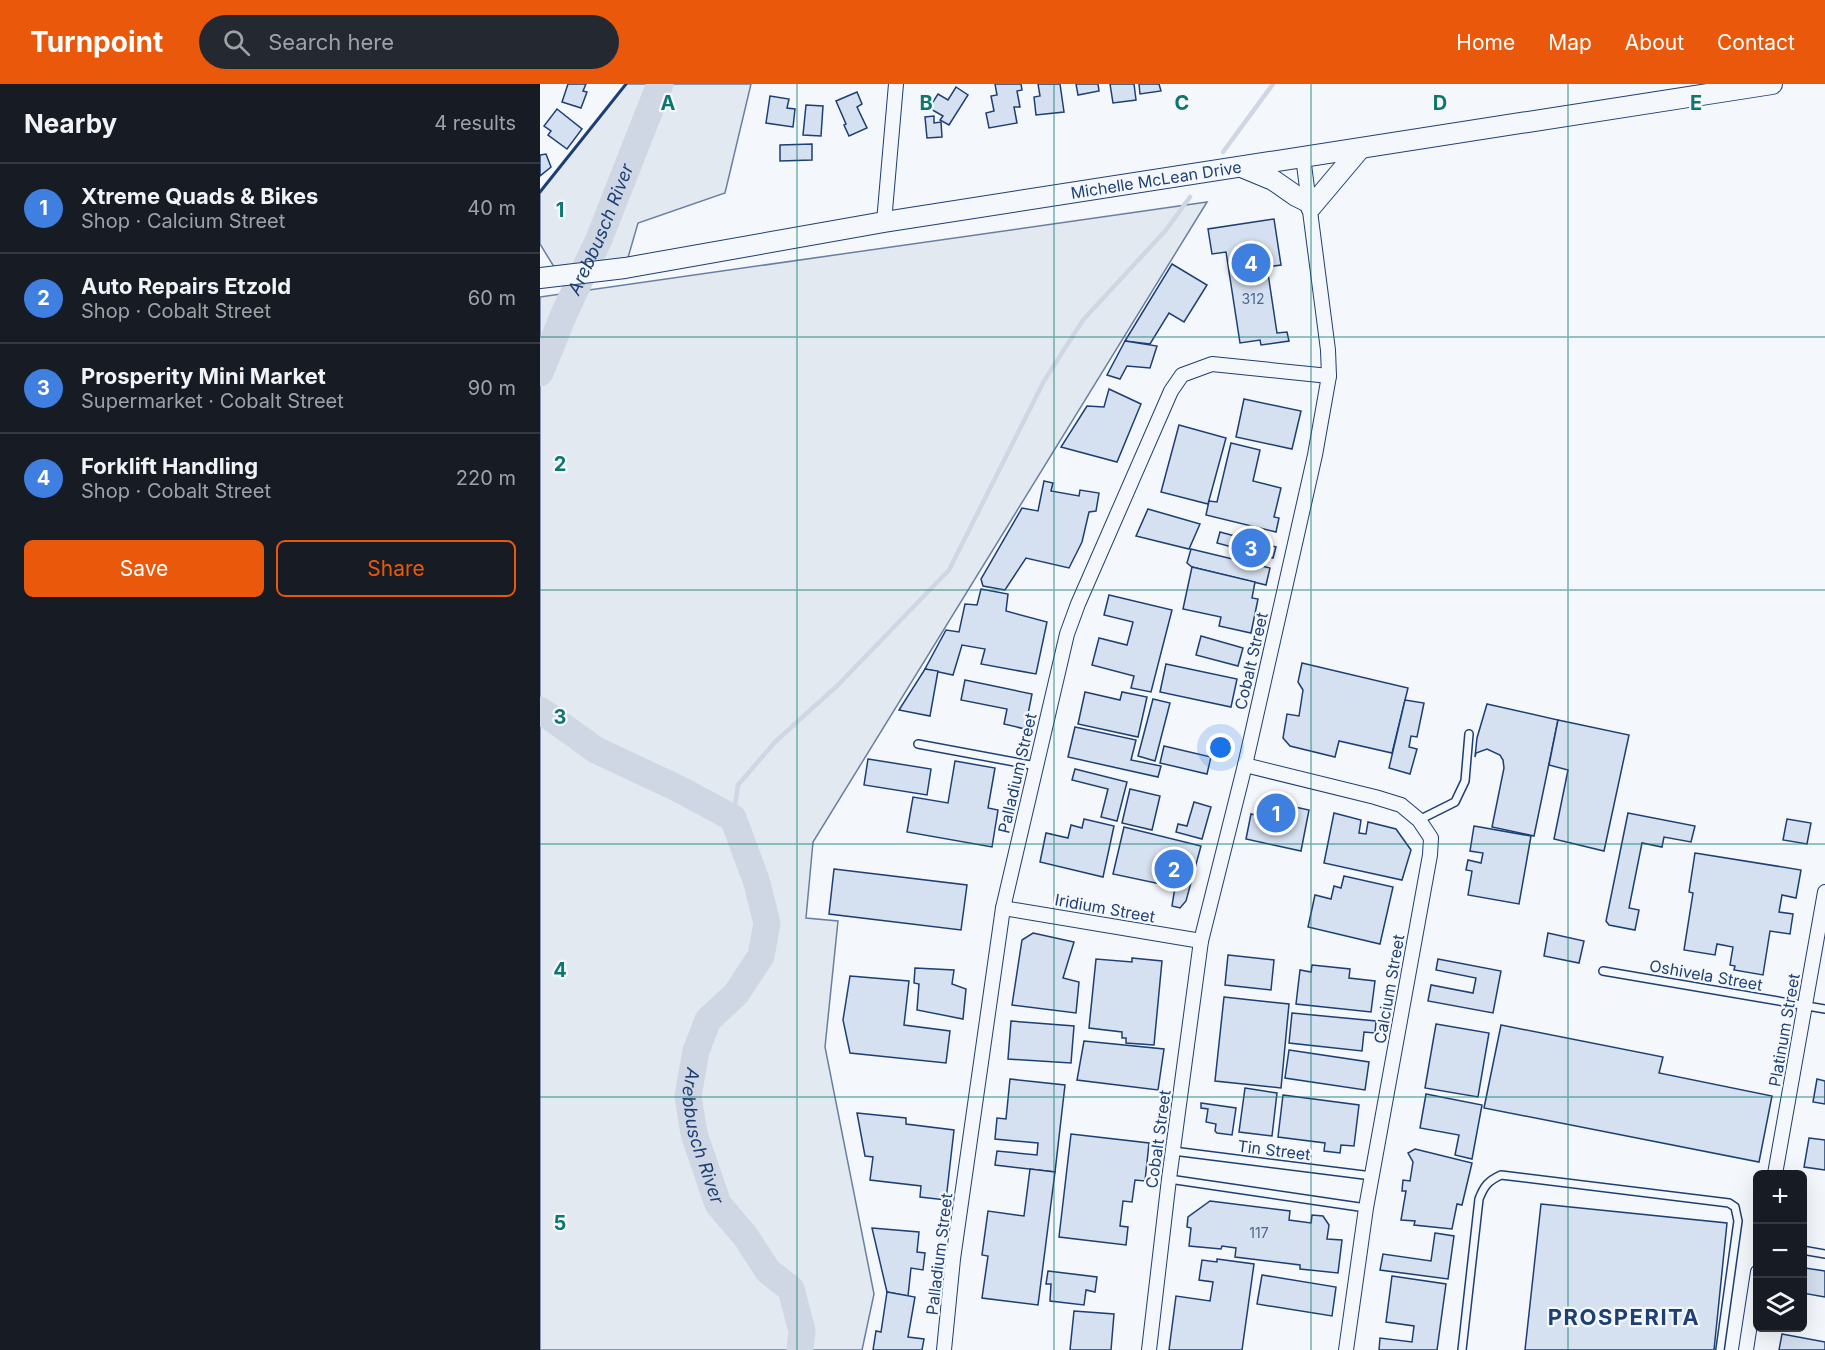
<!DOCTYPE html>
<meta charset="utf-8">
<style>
:root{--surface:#171b24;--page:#242831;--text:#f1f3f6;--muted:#9ea1a6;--line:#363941;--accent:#ea580c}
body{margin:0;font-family:Inter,sans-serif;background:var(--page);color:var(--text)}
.controls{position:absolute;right:18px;bottom:18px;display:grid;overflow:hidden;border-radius:9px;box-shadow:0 6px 24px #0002}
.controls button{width:54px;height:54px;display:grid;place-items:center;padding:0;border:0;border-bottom:2px solid var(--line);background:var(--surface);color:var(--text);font:30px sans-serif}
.you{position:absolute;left:681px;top:664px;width:21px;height:21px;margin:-15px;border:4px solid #fff;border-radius:50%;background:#1a73e8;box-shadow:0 0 0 9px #1a73e833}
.badge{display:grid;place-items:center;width:39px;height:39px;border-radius:50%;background:var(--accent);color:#fff;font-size:20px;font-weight:700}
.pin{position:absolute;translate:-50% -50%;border:3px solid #fff;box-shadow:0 2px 6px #0006}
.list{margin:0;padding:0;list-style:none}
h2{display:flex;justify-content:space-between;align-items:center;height:78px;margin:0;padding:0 24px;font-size:26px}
h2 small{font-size:20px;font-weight:400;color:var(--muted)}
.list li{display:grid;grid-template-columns:39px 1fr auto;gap:18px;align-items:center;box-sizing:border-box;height:90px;padding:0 24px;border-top:2px solid var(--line)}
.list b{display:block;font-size:22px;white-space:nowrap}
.list p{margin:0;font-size:20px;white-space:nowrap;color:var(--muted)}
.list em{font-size:20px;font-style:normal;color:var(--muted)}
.actions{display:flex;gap:12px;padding:18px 24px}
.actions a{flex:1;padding:14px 0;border:2px solid var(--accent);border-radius:9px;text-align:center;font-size:21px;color:var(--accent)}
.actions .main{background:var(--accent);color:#fff}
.icon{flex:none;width:33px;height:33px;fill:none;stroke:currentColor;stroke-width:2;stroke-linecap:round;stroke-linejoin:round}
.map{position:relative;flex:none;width:1285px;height:1266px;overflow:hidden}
header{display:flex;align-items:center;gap:36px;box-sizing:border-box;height:84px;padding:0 30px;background:var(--accent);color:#fff}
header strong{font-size:28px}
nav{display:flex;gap:33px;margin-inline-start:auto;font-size:21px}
.search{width:420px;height:54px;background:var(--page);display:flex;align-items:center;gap:15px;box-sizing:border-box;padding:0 21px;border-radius:33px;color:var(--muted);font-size:22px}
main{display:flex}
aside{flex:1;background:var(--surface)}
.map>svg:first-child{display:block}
.green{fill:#e3e9f0;stroke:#687fa3;stroke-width:1.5}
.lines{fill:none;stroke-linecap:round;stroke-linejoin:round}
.stream{stroke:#cfd7e4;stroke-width:4.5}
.river{stroke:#cfd7e4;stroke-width:27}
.building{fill:#d5e0f0;stroke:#1d3f73;stroke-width:1.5}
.lane-casing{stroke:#1d3f73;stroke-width:10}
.street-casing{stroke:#1d3f73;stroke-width:16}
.secondary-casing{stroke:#1d3f73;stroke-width:22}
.lane{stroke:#f4f7fb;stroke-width:7}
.street{stroke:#f4f7fb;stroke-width:14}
.secondary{stroke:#f4f7fb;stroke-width:20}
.wall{stroke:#1d3f73;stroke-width:3}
.grid{fill:none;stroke:#0f766e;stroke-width:1.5;stroke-opacity:0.55}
.labels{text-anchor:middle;stroke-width:4.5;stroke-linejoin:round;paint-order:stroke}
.number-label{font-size:14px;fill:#4b6792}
.street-label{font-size:16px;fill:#1d3f73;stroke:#f4f7fb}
.water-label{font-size:18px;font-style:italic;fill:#1d3f73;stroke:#f4f7fb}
.district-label{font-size:22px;font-weight:bold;letter-spacing:1.5px;fill:#1d3f73;stroke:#f4f7fb}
.grid-label{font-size:20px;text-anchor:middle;font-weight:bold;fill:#0f766e;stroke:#f4f7fb;stroke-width:4.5;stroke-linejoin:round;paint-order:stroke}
</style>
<header>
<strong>Turnpoint</strong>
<div class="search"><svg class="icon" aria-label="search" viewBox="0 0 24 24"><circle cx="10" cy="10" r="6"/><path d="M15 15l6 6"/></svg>Search here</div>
<nav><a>Home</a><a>Map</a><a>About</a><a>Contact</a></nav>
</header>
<main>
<aside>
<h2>Nearby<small>4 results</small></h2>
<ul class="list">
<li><span class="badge" style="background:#3f7fe0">1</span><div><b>Xtreme Quads &amp; Bikes</b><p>Shop · Calcium Street</p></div><em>40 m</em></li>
<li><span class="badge" style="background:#3f7fe0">2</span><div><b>Auto Repairs Etzold</b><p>Shop · Cobalt Street</p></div><em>60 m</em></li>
<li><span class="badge" style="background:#3f7fe0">3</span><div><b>Prosperity Mini Market</b><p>Supermarket · Cobalt Street</p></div><em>90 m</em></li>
<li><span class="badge" style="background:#3f7fe0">4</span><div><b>Forklift Handling</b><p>Shop · Cobalt Street</p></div><em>220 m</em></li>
</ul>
<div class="actions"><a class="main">Save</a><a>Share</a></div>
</aside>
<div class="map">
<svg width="1285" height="1266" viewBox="0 0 1285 1266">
<rect width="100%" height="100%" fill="#f4f7fb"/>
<g class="green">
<path d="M 86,0 L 211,0 L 185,109 L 98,139 L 85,184 L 19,191 L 0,160 L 0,108 Z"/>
<path d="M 667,118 L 273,758 L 266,834 L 298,837 L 285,963 L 334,1210 L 322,1266 L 0,1266 L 0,213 Z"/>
</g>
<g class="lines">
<g class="stream">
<path d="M 683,68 L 733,0"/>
<path d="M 193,734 L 198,701 L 235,658 L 298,601 L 409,486 L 504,297 L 543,236 L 626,146 L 650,113"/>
</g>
<g class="river">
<path id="s1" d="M 0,289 L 24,230 L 59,155 L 120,0"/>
<path id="s2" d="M 0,626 L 56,666 L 139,705 L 193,734 L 216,796 L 227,839 L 221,872 L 196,910 L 168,936 L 156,967 L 148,1012 L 154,1050 L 178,1120 L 206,1153 L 228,1187 L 251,1205 L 262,1247 L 260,1266"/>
</g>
</g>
<g class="building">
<path d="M 28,0 L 46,0 L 43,7 L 47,8 L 41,24 L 22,18 Z"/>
<path d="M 455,0 L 481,0 L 482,6 L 477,7 L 480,23 L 474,23 L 477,39 L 449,44 L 446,29 L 454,27 L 451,12 L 457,11 Z"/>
<path d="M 498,0 L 520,0 L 524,28 L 496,31 L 494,13 L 500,12 Z"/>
<path d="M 536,0 L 558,0 L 559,7 L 538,11 Z"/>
<path d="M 570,0 L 594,0 L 596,16 L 573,19 Z"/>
<path d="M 599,0 L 619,0 L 621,7 L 600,10 Z"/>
<path d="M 416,3 L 428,11 L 409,41 L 400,36 L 403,32 L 389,24 L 398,10 L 408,16 Z"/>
<path d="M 317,8 L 322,20 L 317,23 L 327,44 L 309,52 L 304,41 L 306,40 L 296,17 Z"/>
<path d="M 230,12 L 249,15 L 247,24 L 255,25 L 253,43 L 226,39 Z"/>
<path d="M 266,21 L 283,22 L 281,52 L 263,51 Z"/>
<path d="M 17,25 L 42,45 L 27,65 L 8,51 L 11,47 L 4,42 Z"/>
<path d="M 394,32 L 394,39 L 401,38 L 402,53 L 387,54 L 385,33 Z"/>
<path d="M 272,60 L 272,76 L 240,77 L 240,61 Z"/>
<path d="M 6,70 L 11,83 L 0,92 L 0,71 Z"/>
<path d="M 734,135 L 741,181 L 727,183 L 737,249 L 747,248 L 749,257 L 721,261 L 720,256 L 700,259 L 686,168 L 672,170 L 668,145 Z"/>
<path d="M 632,180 L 667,201 L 644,238 L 629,229 L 610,260 L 585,257 Z"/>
<path d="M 585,257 L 617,262 L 610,284 L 587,282 L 580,295 L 567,291 Z"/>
<path d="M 569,305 L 601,320 L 577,378 L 521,363 L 547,322 L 564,323 Z"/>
<path d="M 704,315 L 761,327 L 752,365 L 696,353 Z"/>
<path d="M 639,341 L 686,354 L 668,420 L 621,408 Z"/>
<path d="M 691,359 L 720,366 L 713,397 L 741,404 L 734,433 L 739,434 L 736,448 L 666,431 L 669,417 L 677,418 Z"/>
<path d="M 504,397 L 513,399 L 511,407 L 539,412 L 540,406 L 559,409 L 556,427 L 549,428 L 542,458 L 529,484 L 486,474 L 465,506 L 443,502 L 441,495 L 482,424 L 498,427 Z"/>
<path d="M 608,425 L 660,440 L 649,465 L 596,452 Z"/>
<path d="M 680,448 L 736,463 L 733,474 L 677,459 Z"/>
<path d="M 651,465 L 730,484 L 726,501 L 652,483 L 647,479 Z"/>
<path d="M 652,483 L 715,498 L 712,514 L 718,515 L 711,549 L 679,542 L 681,533 L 643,525 Z"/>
<path d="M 441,505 L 468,510 L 466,527 L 507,538 L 496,590 L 441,580 L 445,565 L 422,561 L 413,591 L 385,585 L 406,546 L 419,548 L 425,520 L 437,521 Z"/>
<path d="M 569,511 L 632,526 L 611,608 L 591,604 L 594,592 L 552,581 L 559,554 L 587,561 L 593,538 L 564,531 Z"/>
<path d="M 661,552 L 703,564 L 698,582 L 656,571 Z"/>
<path d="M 762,579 L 868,604 L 852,669 L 799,657 L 795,673 L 750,662 L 743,654 L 747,630 L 759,632 L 763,606 L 758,598 Z"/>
<path d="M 626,580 L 697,595 L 691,623 L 620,608 Z"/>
<path d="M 385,585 L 398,587 L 390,632 L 359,626 Z"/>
<path d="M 425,596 L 492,610 L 485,645 L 464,640 L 467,625 L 421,616 Z"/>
<path d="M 545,608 L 580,616 L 582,608 L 607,613 L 598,653 L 538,640 Z"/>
<path d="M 613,615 L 630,619 L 615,677 L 598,672 Z"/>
<path d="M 865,616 L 884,619 L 877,653 L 871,652 L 869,663 L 877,665 L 870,690 L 849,684 Z"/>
<path d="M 947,620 L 1018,636 L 994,752 L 952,743 L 964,684 L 963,676 L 960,671 L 947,665 L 936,669 L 935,673 L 937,654 Z"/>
<path d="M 1018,636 L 1089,651 L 1064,767 L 1014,755 L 1028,686 L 1009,681 Z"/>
<path d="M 535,643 L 596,656 L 591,676 L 621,682 L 618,693 L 528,673 Z"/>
<path d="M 624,662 L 671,673 L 667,690 L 620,679 Z"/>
<path d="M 328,675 L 391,685 L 387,711 L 324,701 Z"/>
<path d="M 415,677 L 455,684 L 448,724 L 458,726 L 452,763 L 367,748 L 373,713 L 408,719 Z"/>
<path d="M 535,685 L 587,698 L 577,737 L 561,733 L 568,705 L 532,696 Z"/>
<path d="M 590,705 L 620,712 L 612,746 L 582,739 Z"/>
<path d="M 654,718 L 671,723 L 662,755 L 636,748 L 638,740 L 647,742 Z"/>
<path d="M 732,718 L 769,726 L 761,767 L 706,755 L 711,730 L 729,734 Z"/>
<path d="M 794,729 L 821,736 L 819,749 L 826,750 L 828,738 L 856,745 L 871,766 L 862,796 L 784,779 Z"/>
<path d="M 1088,729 L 1155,742 L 1151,758 L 1124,753 L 1122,763 L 1102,759 L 1089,824 L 1099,826 L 1095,846 L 1069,841 L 1066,837 Z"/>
<path d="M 544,735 L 574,742 L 563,793 L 500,778 L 506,749 L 528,754 L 531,741 L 542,744 Z"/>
<path d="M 1247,735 L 1271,739 L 1267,760 L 1243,756 Z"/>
<path d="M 934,742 L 991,752 L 979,820 L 928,811 L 932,787 L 926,786 L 928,776 L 941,779 L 943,769 L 930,767 Z"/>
<path d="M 584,743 L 661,762 L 646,817 L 640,824 L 632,822 L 635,803 L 573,790 Z"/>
<path d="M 1155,769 L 1261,786 L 1256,814 L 1242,811 L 1239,828 L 1253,830 L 1250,850 L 1230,847 L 1223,891 L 1194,886 L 1195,882 L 1190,881 L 1193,863 L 1177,860 L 1175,871 L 1144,866 L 1153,809 L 1149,808 Z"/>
<path d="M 294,785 L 427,801 L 421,846 L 289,830 Z"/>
<path d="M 804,792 L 853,803 L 840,860 L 768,843 L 775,811 L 791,815 L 794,802 L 801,804 Z"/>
<path d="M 493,849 L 534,858 L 523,894 L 539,898 L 536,929 L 472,921 L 482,856 Z"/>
<path d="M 1008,849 L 1044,857 L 1039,879 L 1004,872 Z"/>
<path d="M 688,871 L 734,876 L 731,906 L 685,901 Z"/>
<path d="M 592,874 L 622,877 L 614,961 L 586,959 L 586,954 L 582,954 L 582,948 L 549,944 L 556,875 L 592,878 Z"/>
<path d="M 898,875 L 961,887 L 953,929 L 888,917 L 891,901 L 933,909 L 936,894 L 896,886 Z"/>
<path d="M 772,881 L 810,885 L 809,894 L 835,897 L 831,928 L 756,920 L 760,886 L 771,888 Z"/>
<path d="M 375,884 L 414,886 L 412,900 L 426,905 L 423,935 L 377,926 L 379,900 L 374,899 Z"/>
<path d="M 310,892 L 369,897 L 364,941 L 410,947 L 406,979 L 310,969 L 303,936 Z"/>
<path d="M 684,913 L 749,920 L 741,1004 L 675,997 Z"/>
<path d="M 752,929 L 836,937 L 835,949 L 824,948 L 822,967 L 749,959 Z"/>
<path d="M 471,937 L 534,942 L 531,979 L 468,975 Z"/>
<path d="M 896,940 L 949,949 L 938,1013 L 885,1004 Z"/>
<path d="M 961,941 L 1123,973 L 1119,989 L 1232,1012 L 1219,1078 L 944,1024 Z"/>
<path d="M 544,957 L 624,965 L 618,1006 L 537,996 Z"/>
<path d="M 749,966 L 829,978 L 825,1006 L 745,994 Z"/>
<path d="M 470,995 L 525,1001 L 515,1088 L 455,1081 L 457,1067 L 497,1071 L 498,1059 L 455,1055 L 457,1034 L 466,1035 Z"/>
<path d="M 1277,995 L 1285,997 L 1285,1020 L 1273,1018 Z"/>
<path d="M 705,1004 L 737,1009 L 732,1052 L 699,1048 Z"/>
<path d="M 886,1010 L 942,1021 L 932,1075 L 915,1071 L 919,1051 L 880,1044 Z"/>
<path d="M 743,1011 L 819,1021 L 814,1062 L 801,1061 L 800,1069 L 784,1067 L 785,1059 L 738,1053 Z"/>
<path d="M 661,1019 L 696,1024 L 692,1051 L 677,1049 L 675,1047 L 676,1040 L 666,1038 L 668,1025 L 661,1024 Z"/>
<path d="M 317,1029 L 366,1034 L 366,1040 L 414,1046 L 406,1116 L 380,1113 L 381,1102 L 330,1096 L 333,1073 L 325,1072 Z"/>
<path d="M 531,1050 L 609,1059 L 605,1097 L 595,1096 L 592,1118 L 583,1117 L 580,1142 L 588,1143 L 586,1161 L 519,1153 Z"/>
<path d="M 1269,1054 L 1285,1056 L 1285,1086 L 1264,1083 Z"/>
<path d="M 875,1065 L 932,1079 L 922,1121 L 917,1120 L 912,1145 L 874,1141 L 875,1137 L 861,1136 L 866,1107 L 862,1107 L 863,1096 L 870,1097 L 873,1078 L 868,1069 Z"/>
<path d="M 490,1085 L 515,1088 L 498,1221 L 442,1214 L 448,1172 L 442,1171 L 448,1127 L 484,1132 Z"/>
<path d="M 670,1117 L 750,1127 L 749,1136 L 771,1139 L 772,1131 L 783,1132 L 789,1141 L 787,1155 L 802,1156 L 798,1189 L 760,1185 L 760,1181 L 695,1173 L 696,1164 L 682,1162 L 681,1165 L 649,1162 L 651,1144 L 647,1143 L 648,1133 Z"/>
<path d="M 1001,1120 L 1187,1139 L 1174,1266 L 985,1266 Z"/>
<path d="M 332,1144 L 379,1148 L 377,1168 L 385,1169 L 383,1186 L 371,1184 L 368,1212 L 347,1208 Z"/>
<path d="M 895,1149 L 914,1152 L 908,1195 L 840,1186 L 843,1170 L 891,1177 Z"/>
<path d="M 677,1175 L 714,1180 L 702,1266 L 629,1266 L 636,1212 L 670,1217 L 673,1198 L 659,1196 L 662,1176 L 677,1178 Z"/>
<path d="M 1265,1184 L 1285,1187 L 1285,1213 L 1262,1209 Z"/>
<path d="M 508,1187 L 557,1193 L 555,1208 L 546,1206 L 544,1221 L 510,1217 L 511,1200 L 506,1200 Z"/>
<path d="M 722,1191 L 796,1203 L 792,1232 L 717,1220 Z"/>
<path d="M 852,1192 L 906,1200 L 897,1266 L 839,1266 L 840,1254 L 872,1258 L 874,1242 L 846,1238 Z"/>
<path d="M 347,1208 L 375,1213 L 368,1253 L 384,1255 L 382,1266 L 333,1266 L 336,1247 L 341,1248 Z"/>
<path d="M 534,1227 L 574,1230 L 571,1266 L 530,1266 Z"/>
<path d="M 1242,1250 L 1285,1258 L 1285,1266 L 1239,1266 Z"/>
</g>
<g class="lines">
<g class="lane-casing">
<g id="lane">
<path d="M 378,660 L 496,682"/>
<path d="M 879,736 L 915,718 L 925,697 L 929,650"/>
<path d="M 1063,887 L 1285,925"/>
<path d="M 633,1067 L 832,1092"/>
<path d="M 629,1095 L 826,1124"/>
<path d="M 1262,1166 L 1285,1170"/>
<path d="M 922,1266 L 939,1115 C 944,1102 948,1097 961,1091 L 1189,1119 L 1195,1123 L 1198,1137 L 1180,1266"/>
</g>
</g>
<g class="street-casing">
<g id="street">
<path d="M 344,138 L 356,0"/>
<path d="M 705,681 L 835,713 L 861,721 L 879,736 L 891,754 L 890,771 L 826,1124 L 806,1266"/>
<path d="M 463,824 L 661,857"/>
<path d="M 1235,1090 L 1285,808"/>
<path d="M 404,1266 L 413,1175 L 463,824 L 527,550 L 538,520 L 631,307 L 642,291 L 672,280 L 789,292"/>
<path d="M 609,1266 L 629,1095 L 661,857 L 705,681 L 775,371 L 789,292 L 788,266 L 763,73"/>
<path d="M 1206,1266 L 1218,1188"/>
</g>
</g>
<g class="secondary-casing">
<g id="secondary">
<path d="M 704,84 L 733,96 L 756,112 L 770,119"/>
<path d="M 771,123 L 819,66"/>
<path id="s3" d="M 0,194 L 85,184 L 344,138 L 1232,0"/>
</g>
</g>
<use href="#lane" class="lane"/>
<use href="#street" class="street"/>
<use href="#secondary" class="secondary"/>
<path class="wall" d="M 0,108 L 86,0"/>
</g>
<path class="grid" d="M 257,0 L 257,1266M 514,0 L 514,1266M 771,0 L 771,1266M 1028,0 L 1028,1266M 0,253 L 1285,253M 0,506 L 1285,506M 0,760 L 1285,760M 0,1013 L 1285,1013"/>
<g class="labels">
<g class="number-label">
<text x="713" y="220">312</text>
<text x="719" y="1154">117</text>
</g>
<g class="street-label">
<text dy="6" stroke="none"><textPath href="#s3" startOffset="624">Michelle McLean Drive</textPath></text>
<text transform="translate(711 577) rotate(-77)" y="6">Cobalt Street</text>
<text transform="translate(477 689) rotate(-77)" y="6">Palladium Street</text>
<text transform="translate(565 824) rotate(10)" y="6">Iridium Street</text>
<text transform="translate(1166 891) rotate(10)" y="6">Oshivela Street</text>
<text transform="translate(849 905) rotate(-80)" y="6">Calcium Street</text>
<text transform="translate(1244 946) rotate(-80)" y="6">Platinum Street</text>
<text transform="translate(618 1055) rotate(-82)" y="6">Cobalt Street</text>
<text transform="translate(734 1066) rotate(7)" y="6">Tin Street</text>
<text transform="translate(399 1170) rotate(-83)" y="6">Palladium Street</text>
</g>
<g class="water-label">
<text dy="6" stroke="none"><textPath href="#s1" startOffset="156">Arebbusch River</textPath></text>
<text dy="6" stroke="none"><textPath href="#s2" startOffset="570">Arebbusch River</textPath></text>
</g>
<g class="district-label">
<text x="1084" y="1241">PROSPERITA</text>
</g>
</g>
<g class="grid-label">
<text x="128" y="26">A</text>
<text x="386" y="26">B</text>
<text x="642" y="26">C</text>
<text x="900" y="26">D</text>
<text x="1156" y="26">E</text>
<text x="20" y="133">1</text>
<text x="20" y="387">2</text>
<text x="20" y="640">3</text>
<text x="20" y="893">4</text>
<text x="20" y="1146">5</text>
</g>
</svg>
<div class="controls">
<button>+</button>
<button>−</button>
<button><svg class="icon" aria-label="layers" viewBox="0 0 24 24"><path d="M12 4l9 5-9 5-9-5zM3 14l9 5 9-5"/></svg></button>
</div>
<div class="you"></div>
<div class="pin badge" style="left:736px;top:729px;background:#3f7fe0">1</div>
<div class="pin badge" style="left:634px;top:785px;background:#3f7fe0">2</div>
<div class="pin badge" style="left:711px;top:464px;background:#3f7fe0">3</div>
<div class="pin badge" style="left:711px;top:179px;background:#3f7fe0">4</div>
</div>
</main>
